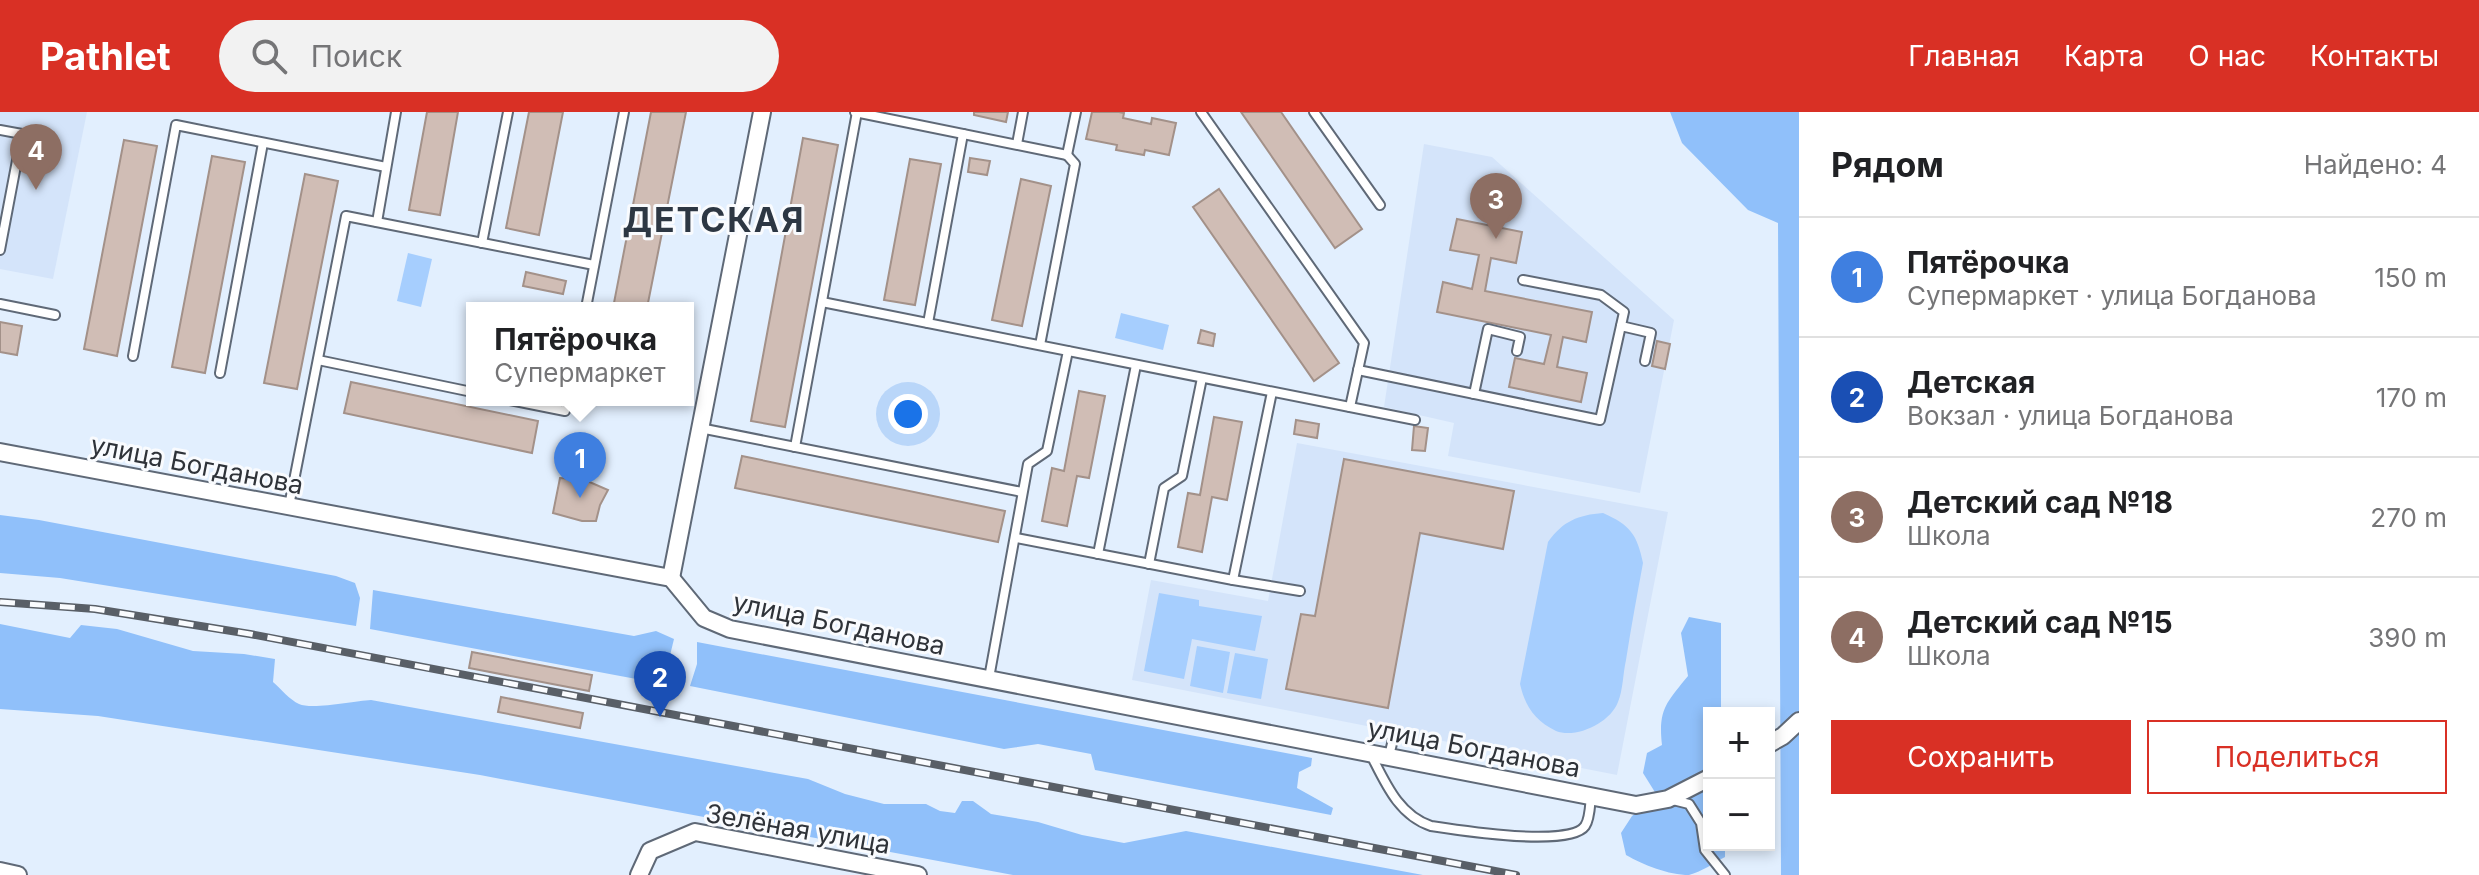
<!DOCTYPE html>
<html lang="ru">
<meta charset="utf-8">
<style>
:root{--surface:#fff;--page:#f2f2f2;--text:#202124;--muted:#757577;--line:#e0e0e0;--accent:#d93025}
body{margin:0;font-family:Inter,sans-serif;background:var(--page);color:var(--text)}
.controls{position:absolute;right:24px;bottom:24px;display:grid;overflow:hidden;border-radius:0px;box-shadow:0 4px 12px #0003}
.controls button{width:72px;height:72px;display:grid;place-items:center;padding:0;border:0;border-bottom:2px solid var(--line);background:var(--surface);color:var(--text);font:40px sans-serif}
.you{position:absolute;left:908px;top:302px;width:28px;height:28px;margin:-20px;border:6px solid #fff;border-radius:50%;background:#1a73e8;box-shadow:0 0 0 12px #1a73e833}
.badge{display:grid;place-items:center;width:52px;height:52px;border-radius:50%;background:var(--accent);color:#fff;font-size:26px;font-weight:700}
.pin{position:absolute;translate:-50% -66px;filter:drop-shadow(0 2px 4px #0008)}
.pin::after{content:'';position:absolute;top:42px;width:28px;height:24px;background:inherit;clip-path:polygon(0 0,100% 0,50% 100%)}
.popup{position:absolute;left:466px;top:190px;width:228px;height:104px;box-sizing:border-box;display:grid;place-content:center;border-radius:0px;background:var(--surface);filter:drop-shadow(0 2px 6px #0005);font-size:26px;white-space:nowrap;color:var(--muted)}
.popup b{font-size:30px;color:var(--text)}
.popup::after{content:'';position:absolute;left:50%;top:100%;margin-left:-16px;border:16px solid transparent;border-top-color:var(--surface)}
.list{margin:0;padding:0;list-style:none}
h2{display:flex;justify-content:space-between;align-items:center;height:104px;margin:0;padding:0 32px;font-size:34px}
h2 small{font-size:26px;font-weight:400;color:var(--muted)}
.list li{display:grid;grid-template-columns:52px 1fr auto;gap:24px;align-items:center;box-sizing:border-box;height:120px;padding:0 32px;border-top:2px solid var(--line)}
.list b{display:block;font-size:30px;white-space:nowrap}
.list p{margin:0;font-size:26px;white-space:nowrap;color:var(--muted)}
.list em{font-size:26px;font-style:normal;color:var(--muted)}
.actions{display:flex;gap:16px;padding:24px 32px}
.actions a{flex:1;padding:18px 0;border:2px solid var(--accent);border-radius:0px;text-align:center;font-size:28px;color:var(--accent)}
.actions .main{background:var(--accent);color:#fff}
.icon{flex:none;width:44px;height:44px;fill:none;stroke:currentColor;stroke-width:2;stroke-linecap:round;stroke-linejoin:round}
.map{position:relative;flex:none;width:1799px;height:763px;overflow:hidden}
header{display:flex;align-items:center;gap:48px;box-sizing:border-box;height:112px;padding:0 40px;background:var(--accent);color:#fff}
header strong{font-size:38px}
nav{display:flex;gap:44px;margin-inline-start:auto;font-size:28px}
.search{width:560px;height:72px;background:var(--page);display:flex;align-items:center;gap:20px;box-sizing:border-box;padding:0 28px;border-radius:44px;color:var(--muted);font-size:30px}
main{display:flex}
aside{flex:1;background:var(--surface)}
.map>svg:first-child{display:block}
.built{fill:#d4e4fa}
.green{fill:#a6cefe}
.forest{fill:#90c0fa}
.building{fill:#d0bdb5;stroke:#a39189;stroke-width:2}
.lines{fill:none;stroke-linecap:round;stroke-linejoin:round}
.service-casing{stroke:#5f6977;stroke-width:12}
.minor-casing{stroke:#5f6977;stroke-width:20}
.service{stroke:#fff;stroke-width:8}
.minor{stroke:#fff;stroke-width:16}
.rail-casing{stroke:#595f67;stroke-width:8}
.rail{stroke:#f9fbfe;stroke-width:5;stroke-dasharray:15;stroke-linecap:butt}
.labels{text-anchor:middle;stroke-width:6;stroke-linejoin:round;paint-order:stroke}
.street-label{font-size:26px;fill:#2f3339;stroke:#f9fbfe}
.district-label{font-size:34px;font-weight:bold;letter-spacing:2px;fill:#2d3743;stroke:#f9fbfe}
</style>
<header>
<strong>Pathlet</strong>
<div class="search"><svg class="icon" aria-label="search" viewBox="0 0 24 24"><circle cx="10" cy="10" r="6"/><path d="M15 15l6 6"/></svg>Поиск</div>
<nav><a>Главная</a><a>Карта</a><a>О нас</a><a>Контакты</a></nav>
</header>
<main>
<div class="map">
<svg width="1799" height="763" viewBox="0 0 1799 763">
<rect width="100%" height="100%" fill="#e2effe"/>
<g class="built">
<path d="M 0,0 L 87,0 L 53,167 L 0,157 Z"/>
<path d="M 1424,32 L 1492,45 L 1674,208 L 1640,381 L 1448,344 L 1454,311 L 1384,295 Z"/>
<path d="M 1297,331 L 1668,400 L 1617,663 L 1132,568 L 1151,468 L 1268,489 Z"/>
</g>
<g class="green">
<path d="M 408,141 L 432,147 L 421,195 L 397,189 Z"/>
<path d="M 1121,201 L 1169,213 L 1163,238 L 1115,226 Z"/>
<path d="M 1603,401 C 1630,413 1637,422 1643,451 C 1637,483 1631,516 1626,548 C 1623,561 1623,578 1618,590 C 1610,611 1576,627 1556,619 C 1535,609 1525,594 1520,572 L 1548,430 C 1563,409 1578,403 1603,401 Z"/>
<path d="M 1159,481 L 1199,488 L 1199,494 L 1262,504 L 1255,539 L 1192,527 L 1184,567 L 1144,559 Z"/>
<path d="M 1197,534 L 1230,540 L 1223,581 L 1190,574 Z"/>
<path d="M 1235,541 L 1268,547 L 1261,587 L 1227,581 Z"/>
</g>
<g class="forest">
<path d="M 1670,0 L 1799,0 L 1799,763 L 1781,763 L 1778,111 L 1748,98 L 1682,31 Z"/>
<path d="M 0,403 L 39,408 L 336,464 L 355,471 L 360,486 L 356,514 L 60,466 L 0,461 Z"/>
<path d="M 373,478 L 634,524 L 656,519 L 674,527 L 663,572 L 370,517 Z"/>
<path d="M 1689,505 L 1721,511 L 1721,601 L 1709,601 L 1709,733 L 1725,733 L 1725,745 C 1714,751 1701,760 1689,763 C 1669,763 1643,753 1626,743 L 1621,721 L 1632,704 L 1658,685 L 1643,661 L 1647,641 L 1662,633 C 1658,598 1666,591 1688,564 L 1681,521 Z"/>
<path d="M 0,512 L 70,526 L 81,513 L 117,517 L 193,539 L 244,542 L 275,547 L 273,570 C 281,577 290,588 299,592 C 312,598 354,589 371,588 L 808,667 L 845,682 L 884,692 L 926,692 L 940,699 L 955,701 L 962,689 L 973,689 L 991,702 L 1038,710 L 1082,723 L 1124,731 L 1186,719 L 1423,763 L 1013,763 L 480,663 L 98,604 L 0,597 Z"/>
<path d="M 697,530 L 1312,646 L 1311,654 L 1299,660 L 1297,676 L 1333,696 L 1331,703 L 1095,658 L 1091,642 L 1038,632 L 1004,637 L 690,574 L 697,552 Z"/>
</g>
<g class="building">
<path d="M 427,0 L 458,0 L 440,103 L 409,98 Z"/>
<path d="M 529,0 L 563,0 L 539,123 L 506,116 Z"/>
<path d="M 651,0 L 686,0 L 647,196 L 613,196 Z"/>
<path d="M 974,0 L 1008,0 L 1006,10 L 974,3 Z"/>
<path d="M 1092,0 L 1119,0 L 1124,1 L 1123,6 L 1151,12 L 1152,6 L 1176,11 L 1169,43 L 1145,38 L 1144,43 L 1116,38 L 1117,33 L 1086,27 Z"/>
<path d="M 1241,0 L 1281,0 L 1362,117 L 1335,136 Z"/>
<path d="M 803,26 L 838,33 L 785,315 L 751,309 Z"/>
<path d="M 124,28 L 157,34 L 117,244 L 84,237 Z"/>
<path d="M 212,44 L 245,50 L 205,261 L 172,255 Z"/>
<path d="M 970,46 L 990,49 L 987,63 L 968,60 Z"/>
<path d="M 910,47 L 941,52 L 915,193 L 884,188 Z"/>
<path d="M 305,62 L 338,69 L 297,277 L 264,271 Z"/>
<path d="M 1021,67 L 1051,74 L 1022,214 L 992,208 Z"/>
<path d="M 1219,77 L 1339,251 L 1314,269 L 1193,95 Z"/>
<path d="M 1457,107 L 1522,120 L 1516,151 L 1491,146 L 1485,179 L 1592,200 L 1586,230 L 1563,225 L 1557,255 L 1587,261 L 1581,290 L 1509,275 L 1515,246 L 1544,252 L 1551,223 L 1437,200 L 1443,170 L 1472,177 L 1479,143 L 1450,138 Z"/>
<path d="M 526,160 L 566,169 L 563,182 L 523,174 Z"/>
<path d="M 0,210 L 22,214 L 17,243 L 0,240 Z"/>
<path d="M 1201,218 L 1215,222 L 1213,234 L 1198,231 Z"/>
<path d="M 1657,229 L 1670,232 L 1665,257 L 1652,254 Z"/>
<path d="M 351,270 L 538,309 L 532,341 L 344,301 Z"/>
<path d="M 1079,279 L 1105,284 L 1089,366 L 1077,364 L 1067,414 L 1042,409 L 1052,356 L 1064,359 Z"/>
<path d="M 1214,305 L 1242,310 L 1227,388 L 1212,385 L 1202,440 L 1178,435 L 1188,381 L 1200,383 Z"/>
<path d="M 1296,308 L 1319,312 L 1317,326 L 1294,322 Z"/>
<path d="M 1414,314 L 1428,316 L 1425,339 L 1412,338 Z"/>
<path d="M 742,344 L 1005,399 L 998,430 L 735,376 Z"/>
<path d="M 1344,347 L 1514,379 L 1503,437 L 1420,421 L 1388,596 L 1286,577 L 1301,502 L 1315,504 Z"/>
<path d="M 560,366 L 585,368 L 608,378 L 600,393 L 596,409 L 582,409 L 553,401 Z"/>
<path d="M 472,540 L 592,563 L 589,579 L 469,556 Z"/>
<path d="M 501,585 L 583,601 L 580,616 L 498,600 Z"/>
</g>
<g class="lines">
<g class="service-casing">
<g id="service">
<path d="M 855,0 L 1067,43"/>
<path d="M 1201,0 L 1364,231 L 1350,295"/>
<path d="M 1314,0 L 1380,93"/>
<path d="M 0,18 L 22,22 L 0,138"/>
<path d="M 1017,32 L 1023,0"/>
<path d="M 1067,43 L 1076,0"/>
<path d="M 377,110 L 396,0"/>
<path d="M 482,131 L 508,0"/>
<path d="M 822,190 L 1415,308"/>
<path d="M 0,192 L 55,203"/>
<path d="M 586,196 L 624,0"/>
<path d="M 928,211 L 963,22"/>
<path d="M 1621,214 L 1651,221 L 1645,249"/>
<path d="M 1040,233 L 1075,52 L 1067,43"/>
<path d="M 133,244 L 176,13 L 386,55"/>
<path d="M 318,248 L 472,280"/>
<path d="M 1358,258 L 1600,308 L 1624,200 L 1601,183 L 1523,168"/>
<path d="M 220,261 L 263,31"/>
<path d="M 1474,282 L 1488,217 L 1520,225 L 1517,239"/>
<path d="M 510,288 L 565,299 L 567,288"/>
<path d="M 700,316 L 1022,380"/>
<path d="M 795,335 L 857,0"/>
<path d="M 289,394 L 346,104 L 594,153"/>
<path d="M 1016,426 L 1233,468 L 1272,280"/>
<path d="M 1098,442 L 1136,253"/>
<path d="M 1149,452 L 1164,376 L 1182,364 L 1202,266"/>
<path d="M 1233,468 L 1300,479"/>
<path d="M 989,566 L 1028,352 L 1047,339 L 1068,239"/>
<path d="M 1370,641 C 1385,670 1398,703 1431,714 C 1457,718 1570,736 1585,714 C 1590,707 1590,693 1591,684"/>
<path d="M 1389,644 L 1395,619"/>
<path d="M 1673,688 L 1689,692 L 1701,711 L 1705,738 L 1725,763"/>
</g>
</g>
<g class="minor-casing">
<g id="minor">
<path d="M 0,340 L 671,466 L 704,506 L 730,517 L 1636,693 L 1668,687 L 1709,666"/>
<path d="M 671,466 L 762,0"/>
<path d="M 1769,632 L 1783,624 L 1799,609"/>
<path d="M 0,759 L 18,763"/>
<path d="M 639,763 L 650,739 L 695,720 L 918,763"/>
</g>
</g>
<use href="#service" class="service"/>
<use href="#minor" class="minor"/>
<g class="rail-casing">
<path id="rail" d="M 0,490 L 95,497 L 250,522 L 1516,763"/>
</g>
<use href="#rail" class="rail"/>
</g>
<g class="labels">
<g class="street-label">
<text transform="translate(197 353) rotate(11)" y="9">улица Богданова</text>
<text transform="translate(839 512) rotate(12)" y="9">улица Богданова</text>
<text transform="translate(1474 636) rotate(11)" y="9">улица Богданова</text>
<text transform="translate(798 717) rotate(10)" y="9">Зелёная улица</text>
</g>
<g class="district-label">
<text x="714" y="120">ДЕТСКАЯ</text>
</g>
</g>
</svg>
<div class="controls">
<button>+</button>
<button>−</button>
</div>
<div class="you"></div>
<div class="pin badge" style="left:580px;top:386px;background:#3f7fe0">1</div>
<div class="popup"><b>Пятёрочка</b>Супермаркет</div>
<div class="pin badge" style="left:660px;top:605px;background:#1a4fb4">2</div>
<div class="pin badge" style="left:1496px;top:127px;background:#8d6e63">3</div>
<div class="pin badge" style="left:36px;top:78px;background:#8d6e63">4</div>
</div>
<aside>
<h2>Рядом<small>Найдено: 4</small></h2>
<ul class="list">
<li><span class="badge" style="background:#3f7fe0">1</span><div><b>Пятёрочка</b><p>Супермаркет · улица Богданова</p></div><em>150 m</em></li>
<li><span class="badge" style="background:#1a4fb4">2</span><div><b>Детская</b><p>Вокзал · улица Богданова</p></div><em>170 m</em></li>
<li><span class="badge" style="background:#8d6e63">3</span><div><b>Детский сад №18</b><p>Школа</p></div><em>270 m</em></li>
<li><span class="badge" style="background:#8d6e63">4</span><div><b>Детский сад №15</b><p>Школа</p></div><em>390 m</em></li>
</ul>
<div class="actions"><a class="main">Сохранить</a><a>Поделиться</a></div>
</aside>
</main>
